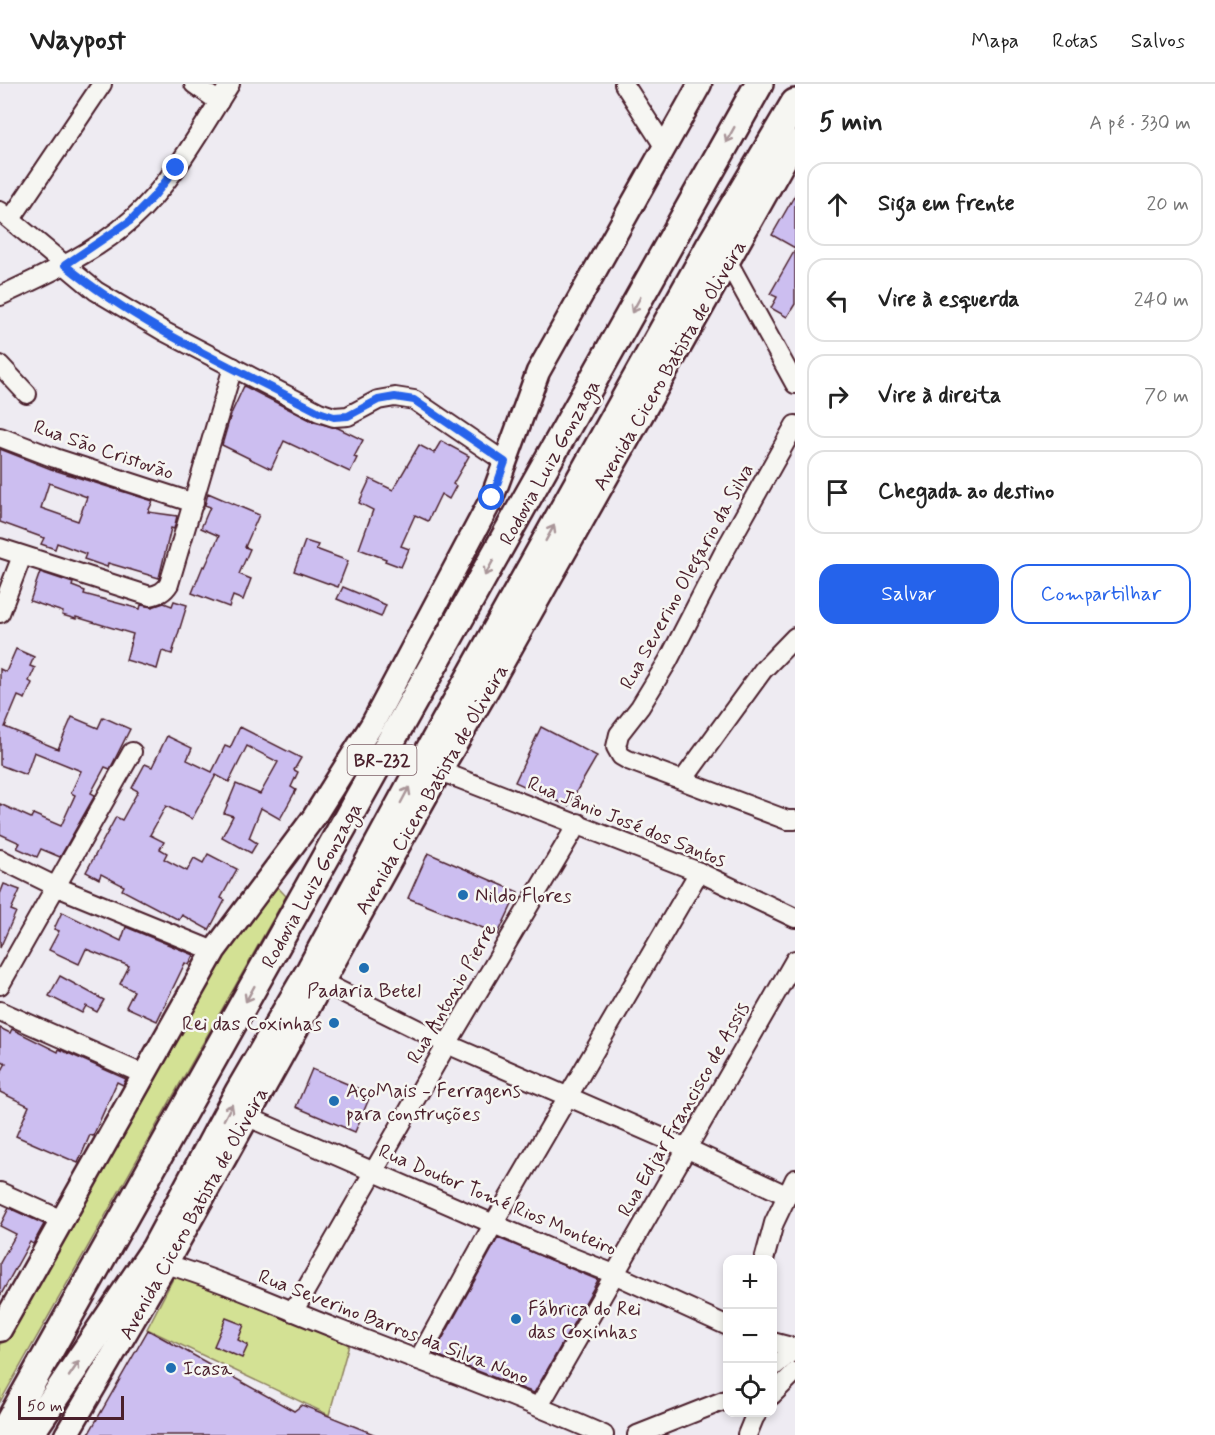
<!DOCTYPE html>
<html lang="pt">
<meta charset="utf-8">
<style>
:root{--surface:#fff;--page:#f6f6f6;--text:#222;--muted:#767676;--line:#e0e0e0;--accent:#2563eb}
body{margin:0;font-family:Mynerve,sans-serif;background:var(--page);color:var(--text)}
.controls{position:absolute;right:18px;bottom:18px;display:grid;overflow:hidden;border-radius:12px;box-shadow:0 3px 9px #0003}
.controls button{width:54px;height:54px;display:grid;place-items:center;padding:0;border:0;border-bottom:2px solid var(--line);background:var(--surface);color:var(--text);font:30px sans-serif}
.scale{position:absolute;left:18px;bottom:15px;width:106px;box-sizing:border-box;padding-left:6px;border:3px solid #4a1f2b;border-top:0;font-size:16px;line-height:21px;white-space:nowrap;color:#4a1f2b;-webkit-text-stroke:4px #f6f6f2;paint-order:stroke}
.stop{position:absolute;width:18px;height:18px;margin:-14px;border:4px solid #2563eb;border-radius:50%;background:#fff}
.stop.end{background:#2563eb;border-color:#fff;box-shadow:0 2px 6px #0008}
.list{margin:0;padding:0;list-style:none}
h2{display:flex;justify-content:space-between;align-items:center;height:78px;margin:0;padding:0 24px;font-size:26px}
h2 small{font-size:20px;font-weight:400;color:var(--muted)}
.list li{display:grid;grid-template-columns:39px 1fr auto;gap:18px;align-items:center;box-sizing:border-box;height:84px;margin:0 12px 12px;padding:0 12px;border:2px solid var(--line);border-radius:18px}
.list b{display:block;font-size:22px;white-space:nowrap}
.list em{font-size:20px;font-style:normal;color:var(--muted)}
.actions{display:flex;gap:12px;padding:18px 24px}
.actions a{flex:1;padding:14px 0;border:2px solid var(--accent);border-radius:18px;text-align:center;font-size:21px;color:var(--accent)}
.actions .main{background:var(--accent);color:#fff}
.icon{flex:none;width:33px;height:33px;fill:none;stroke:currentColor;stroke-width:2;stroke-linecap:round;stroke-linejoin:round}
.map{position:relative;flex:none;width:795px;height:1351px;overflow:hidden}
header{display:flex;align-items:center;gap:36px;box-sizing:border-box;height:84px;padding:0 30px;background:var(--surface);border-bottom:2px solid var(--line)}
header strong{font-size:28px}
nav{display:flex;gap:33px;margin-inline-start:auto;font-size:21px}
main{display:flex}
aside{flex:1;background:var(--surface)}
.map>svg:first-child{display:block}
.green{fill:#d3e194;stroke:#8e8060;stroke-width:1.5}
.building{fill:#ccbef0;stroke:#4a1f2b;stroke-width:1.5;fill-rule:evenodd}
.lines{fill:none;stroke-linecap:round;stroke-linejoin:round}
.minor-casing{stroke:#4a1f2b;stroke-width:22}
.major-casing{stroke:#4a1f2b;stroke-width:27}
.highway-casing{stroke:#4a1f2b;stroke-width:32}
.minor{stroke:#f6f6f2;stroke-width:18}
.major{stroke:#f6f6f2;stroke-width:22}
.highway{stroke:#f6f6f2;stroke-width:27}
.oneway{stroke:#a99598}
.route{stroke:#2563eb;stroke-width:8}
.poi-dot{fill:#1f6fb2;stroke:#f6f6f2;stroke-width:2}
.labels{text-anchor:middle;stroke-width:5;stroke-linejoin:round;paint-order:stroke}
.shield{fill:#f6f6f2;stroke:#7e6067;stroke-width:1.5}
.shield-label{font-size:18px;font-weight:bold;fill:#4a1f2b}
.street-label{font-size:20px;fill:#4a1f2b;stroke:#f6f6f2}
.poi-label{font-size:20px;fill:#4a1f2b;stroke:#f6f6f2;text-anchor:start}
</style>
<header>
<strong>Waypost</strong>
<nav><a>Mapa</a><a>Rotas</a><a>Salvos</a></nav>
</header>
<main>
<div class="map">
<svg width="795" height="1351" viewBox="0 0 795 1351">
<rect width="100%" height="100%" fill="#eeebf2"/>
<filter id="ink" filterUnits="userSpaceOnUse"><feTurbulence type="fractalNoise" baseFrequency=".0167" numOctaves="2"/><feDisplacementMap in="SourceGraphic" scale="12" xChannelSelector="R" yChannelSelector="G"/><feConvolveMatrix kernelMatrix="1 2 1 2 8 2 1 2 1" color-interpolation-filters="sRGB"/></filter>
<g filter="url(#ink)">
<g class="green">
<path d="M 267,792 L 286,812 L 0,1318 L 0,1258 Z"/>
<path d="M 176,1189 L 349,1260 L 329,1331 L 147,1245 Z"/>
</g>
<g class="building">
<path d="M 795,111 L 795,164 L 772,151 Z"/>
<path d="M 795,166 L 795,220 L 787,233 L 771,224 L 777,213 L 770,210 Z"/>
<path d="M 244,302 L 314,338 L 338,344 L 363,356 L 354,373 L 357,374 L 350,388 L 284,357 L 271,385 L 222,361 L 231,330 Z"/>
<path d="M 441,357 L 469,372 L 453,400 L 456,402 L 449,415 L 441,410 L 428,437 L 415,431 L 401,462 L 409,465 L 401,483 L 385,477 L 386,475 L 359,465 L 373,426 L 359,419 L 370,395 L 393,406 L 419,361 L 434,369 Z"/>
<path d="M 0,365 L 51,385 L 153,417 L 148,428 L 177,432 L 174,445 L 171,444 L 159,494 L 108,479 L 107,483 L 84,475 L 86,470 L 57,459 L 55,465 L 41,460 L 44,454 L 0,438 ZM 49,399 L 87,413 L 78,437 L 41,424 Z"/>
<path d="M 208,409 L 259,431 L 245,463 L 250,465 L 239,490 L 251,495 L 243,516 L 233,512 L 229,523 L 192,509 L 203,482 L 205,483 L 219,452 L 201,444 L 210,423 L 205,421 Z"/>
<path d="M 305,457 L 318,461 L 316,465 L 348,477 L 338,503 L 294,487 Z"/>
<path d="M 40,488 L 73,499 L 72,502 L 85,507 L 84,510 L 140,525 L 141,521 L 152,523 L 164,519 L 172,522 L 174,517 L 187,521 L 172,570 L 162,567 L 157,585 L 126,576 L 133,550 L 76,533 L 76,535 L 62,531 L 63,528 L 30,517 Z"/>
<path d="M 343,503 L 386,521 L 381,533 L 337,515 Z"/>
<path d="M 16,565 L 34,573 L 30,582 L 35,584 L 29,597 L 32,599 L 25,615 L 18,612 L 5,643 L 58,665 L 72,633 L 98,644 L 103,633 L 130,645 L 110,685 L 105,683 L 91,709 L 95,711 L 60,773 L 41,765 L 37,773 L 17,764 L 20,759 L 0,750 L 0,720 L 31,734 L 33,730 L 61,742 L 75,711 L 71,709 L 81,687 L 34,668 L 26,691 L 0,681 L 0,585 L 6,588 Z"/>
<path d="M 240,643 L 301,674 L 294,686 L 298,688 L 291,703 L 296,706 L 280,735 L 261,724 L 249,754 L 257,759 L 251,769 L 222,753 L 233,732 L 224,729 L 236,700 L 260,710 L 278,678 L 247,662 L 229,698 L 216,691 L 192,735 L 166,722 L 150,751 L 164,758 L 160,765 L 167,769 L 164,775 L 187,787 L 194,774 L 203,779 L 208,770 L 237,785 L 221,814 L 225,816 L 209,846 L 182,831 L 179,836 L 122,806 L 124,802 L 101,790 L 99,795 L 86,788 L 116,733 L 122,736 L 138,707 L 132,704 L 145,680 L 152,683 L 167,652 L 192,664 L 187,676 L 212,688 L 225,662 L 230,664 Z"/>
<path d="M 541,643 L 597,672 L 568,722 L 515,698 Z"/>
<path d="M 428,769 L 518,808 L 498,850 L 408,814 Z"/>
<path d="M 4,800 L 20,806 L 11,826 L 16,828 L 0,864 L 0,810 Z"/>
<path d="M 62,828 L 121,857 L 126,843 L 194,871 L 189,881 L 185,879 L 157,937 L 126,923 L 134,907 L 120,900 L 129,882 L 86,865 L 79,880 L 49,866 L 59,847 L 54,845 Z"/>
<path d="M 60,892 L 104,916 L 97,928 L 86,922 L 82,929 L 49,912 Z"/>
<path d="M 0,944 L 10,949 L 12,945 L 58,968 L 59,965 L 126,995 L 123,1001 L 117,998 L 93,1052 L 90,1051 L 78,1079 L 16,1052 L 29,1022 L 0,1008 L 0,990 L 6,979 L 0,976 Z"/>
<path d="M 312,985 L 371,1010 L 355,1048 L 296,1023 Z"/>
<path d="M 9,1124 L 44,1140 L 33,1160 L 30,1158 L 0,1212 L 0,1179 L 16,1150 L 0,1142 Z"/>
<path d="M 498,1154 L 598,1196 L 534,1309 L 434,1270 Z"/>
<path d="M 226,1234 L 244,1241 L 238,1256 L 248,1261 L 242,1274 L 214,1262 Z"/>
<path d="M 148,1246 L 294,1327 L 302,1321 L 376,1351 L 88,1351 Z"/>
</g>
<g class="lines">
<g class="minor-casing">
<g id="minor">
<path d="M 194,0 L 219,18"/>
<path d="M 624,0 L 664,62"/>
<path d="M 0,127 L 96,207 L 165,248 L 319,328 L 334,333 L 348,332 L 378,316 L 395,313 L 414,316 L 505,378"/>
<path d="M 11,135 L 102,0"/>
<path d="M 728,178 L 795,300"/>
<path d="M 0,212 C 45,191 93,170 131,136 C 172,99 200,47 230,0"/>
<path d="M 0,281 L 27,310"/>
<path d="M 795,341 L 724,468 L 668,577 L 640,623 L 619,650 L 616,663 L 621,672 L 628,676 L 787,736 L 795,736"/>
<path d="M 0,353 L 55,374 L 194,419"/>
<path d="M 0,464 L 150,512 C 159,510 164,508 169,500 L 233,283"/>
<path d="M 0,529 L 22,472"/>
<path d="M 440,687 L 699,788 L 795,834"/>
<path d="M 683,696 L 763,586 L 795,553"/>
<path d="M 0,775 L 57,803 L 214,867"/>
<path d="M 322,898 L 447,960 L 686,1064 L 786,1111"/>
<path d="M 0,901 L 132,668"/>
<path d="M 0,927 L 145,991"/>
<path d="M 248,1033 L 553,1166 L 614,1190 L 728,1242"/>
<path d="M 0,1108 L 62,1136"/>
<path d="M 764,1176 L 774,1139 L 795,1095"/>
<path d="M 166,1180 C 224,1197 280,1223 337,1245 C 426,1279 516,1312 604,1351"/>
<path d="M 293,1228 L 447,960 L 578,739"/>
<path d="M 772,1258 L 795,1264"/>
<path d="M 418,1276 L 494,1139 L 699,788"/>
<path d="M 772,1284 L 795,1265"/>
<path d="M 772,1311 L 795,1288"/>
<path d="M 539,1322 L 795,876"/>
<path d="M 637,1351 L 728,1315"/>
<path d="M 747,1351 L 754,1334 L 758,1328"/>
</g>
</g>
<g class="major-casing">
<g id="major">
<path d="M 0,1246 L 214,867 L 314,733 L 373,639 L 492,414 L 538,288 L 700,0"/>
<path d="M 66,1351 L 166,1180 L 440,687 L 486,608 L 795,58"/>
</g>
</g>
<g class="highway-casing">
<g id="highway">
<path d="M 2,1351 L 759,0"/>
<path d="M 29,1351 L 155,1165 L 239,1008 L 311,885 L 432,662 L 709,164 L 795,19"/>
</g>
</g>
<use href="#minor" class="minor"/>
<use href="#major" class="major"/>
<use href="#highway" class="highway"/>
</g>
<defs><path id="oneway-shaft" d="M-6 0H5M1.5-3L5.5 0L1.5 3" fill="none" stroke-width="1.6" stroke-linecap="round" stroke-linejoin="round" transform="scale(1.5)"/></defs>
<g class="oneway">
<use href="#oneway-shaft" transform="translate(730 51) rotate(119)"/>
<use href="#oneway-shaft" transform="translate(636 221) rotate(119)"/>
<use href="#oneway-shaft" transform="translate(550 449) rotate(-61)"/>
<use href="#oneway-shaft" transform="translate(489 484) rotate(119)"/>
<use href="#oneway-shaft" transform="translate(405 711) rotate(-62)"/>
<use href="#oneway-shaft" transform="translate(250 910) rotate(119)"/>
<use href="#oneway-shaft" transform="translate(228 1028) rotate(-62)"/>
<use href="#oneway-shaft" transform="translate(74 1285) rotate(-56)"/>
</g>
</g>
<g class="lines" filter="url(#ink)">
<path class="route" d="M 176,84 L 154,112 L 130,137 L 65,181 C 140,243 233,283 319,328 L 334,333 L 348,332 L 378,316 L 395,313 L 414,316 L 505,378 L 492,414"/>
</g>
<g class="poi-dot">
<circle cx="463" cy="811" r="6"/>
<circle cx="364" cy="884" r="6"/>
<circle cx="334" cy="939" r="6"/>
<circle cx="334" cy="1017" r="6"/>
<circle cx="516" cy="1235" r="6"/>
<circle cx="171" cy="1284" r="6"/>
</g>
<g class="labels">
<rect class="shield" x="347.5" y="661" width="69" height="30" rx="4.5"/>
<g class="shield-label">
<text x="382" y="682">BR-232</text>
</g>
<g class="street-label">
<text transform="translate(669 281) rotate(-60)" y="7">Avenida Cicero Batista de Oliveira</text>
<text transform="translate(104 365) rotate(19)" y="7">Rua São Cristovão</text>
<text transform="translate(549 378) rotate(-61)" y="7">Rodovia Luiz Gonzaga</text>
<text transform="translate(686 492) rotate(-61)" y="7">Rua Severino Olegario da Silva</text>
<text transform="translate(431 705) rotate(-60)" y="7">Avenida Cicero Batista de Oliveira</text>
<text transform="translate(627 737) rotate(22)" y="7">Rua Jânio José dos Santos</text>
<text transform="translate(311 801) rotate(-61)" y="7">Rodovia Luiz Gonzaga</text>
<text transform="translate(451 909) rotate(-60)" y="7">Rua Antonio Pierre</text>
<text transform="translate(683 1025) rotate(-60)" y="7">Rua Edjar Francisco de Assis</text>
<text transform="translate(498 1115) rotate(23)" y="7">Rua Doutor Tomé Rios Monteiro</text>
<text transform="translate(193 1129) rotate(-61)" y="7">Avenida Cicero Batista de Oliveira</text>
<text transform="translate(394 1242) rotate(21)" y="7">Rua Severino Barros da Silva Nono</text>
</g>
<g class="poi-label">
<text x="475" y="818">Nildo Flores</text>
<text x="364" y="913" text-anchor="middle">Padaria Betel</text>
<text x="322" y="946" text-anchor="end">Rei das Coxinhas</text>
<text x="346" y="1013">AçoMais - Ferragens<tspan x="346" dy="23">para construções</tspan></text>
<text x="528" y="1231">Fábrica do Rei<tspan x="528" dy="23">das Coxinhas</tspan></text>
<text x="183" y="1291">Icasa</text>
</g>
</g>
</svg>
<div class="controls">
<button>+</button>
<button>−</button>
<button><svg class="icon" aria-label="locate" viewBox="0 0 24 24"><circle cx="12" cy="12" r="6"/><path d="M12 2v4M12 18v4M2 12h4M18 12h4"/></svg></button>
</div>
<div class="scale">50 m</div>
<div class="stop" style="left:492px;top:414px"></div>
<div class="stop end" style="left:176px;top:84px"></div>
</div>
<aside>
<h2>5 min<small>A pé · 330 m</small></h2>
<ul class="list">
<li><svg class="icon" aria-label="ahead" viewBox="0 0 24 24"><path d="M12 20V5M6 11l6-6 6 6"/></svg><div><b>Siga em frente</b></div><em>20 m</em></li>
<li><svg class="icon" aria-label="left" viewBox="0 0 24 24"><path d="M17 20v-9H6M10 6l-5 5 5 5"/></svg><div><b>Vire à esquerda</b></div><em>240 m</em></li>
<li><svg class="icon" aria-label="right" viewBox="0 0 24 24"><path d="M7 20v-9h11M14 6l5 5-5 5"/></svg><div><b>Vire à direita</b></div><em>70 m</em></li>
<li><svg class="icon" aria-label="arrive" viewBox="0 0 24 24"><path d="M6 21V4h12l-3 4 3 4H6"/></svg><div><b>Chegada ao destino</b></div></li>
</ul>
<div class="actions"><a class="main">Salvar</a><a>Compartilhar</a></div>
</aside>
</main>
